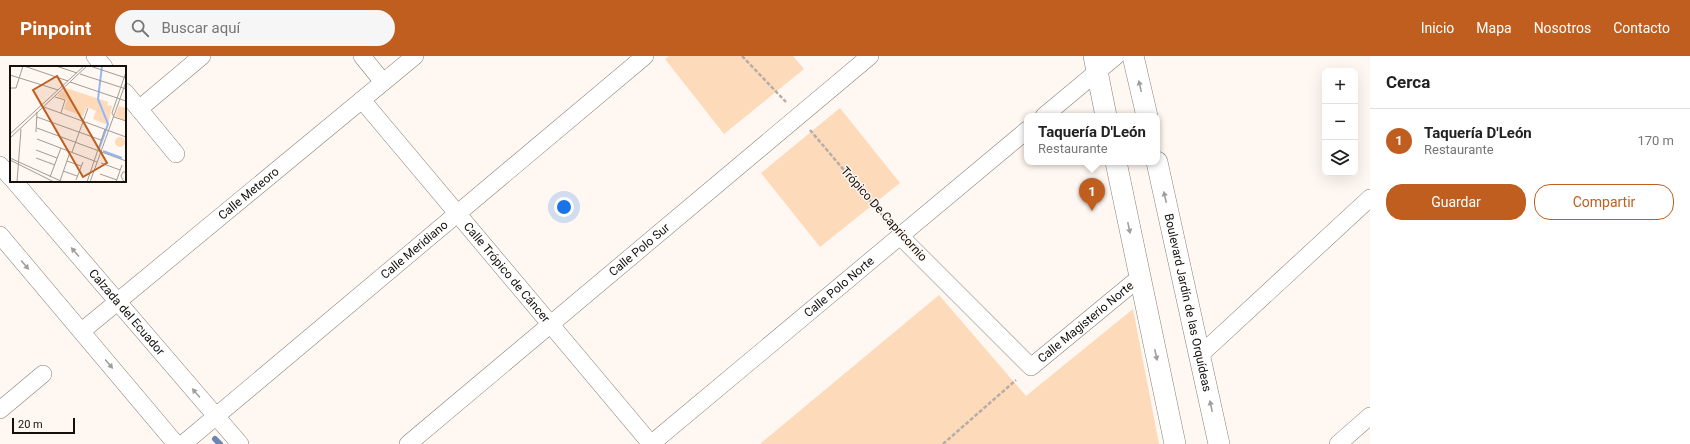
<!DOCTYPE html>
<html lang="es">
<meta charset="utf-8">
<style>
:root{--surface:#fff;--page:#f6f6f6;--text:#222;--muted:#767676;--line:#e0e0e0;--accent:#bf5e1f}
body{margin:0;font-family:Roboto,sans-serif;background:var(--page);color:var(--text)}
.controls{position:absolute;right:12px;top:12px;display:grid;overflow:hidden;border-radius:8px;box-shadow:0 4px 16px #0002}
.controls button{width:36px;height:36px;display:grid;place-items:center;padding:0;border:0;border-bottom:1px solid var(--line);background:var(--surface);color:var(--text);font:20px sans-serif}
.scale{position:absolute;left:12px;bottom:10px;width:63px;box-sizing:border-box;padding-left:4px;border:2px solid #13100d;border-top:0;font-size:11px;line-height:14px;white-space:nowrap;color:#13100d;-webkit-text-stroke:3px #fff7f1;paint-order:stroke}
.you{position:absolute;left:564px;top:151px;width:14px;height:14px;margin:-10px;border:3px solid #fff;border-radius:50%;background:#1a73e8;box-shadow:0 0 0 6px #1a73e833}
.badge{display:grid;place-items:center;width:26px;height:26px;border-radius:50%;background:var(--accent);color:#fff;font-size:13px;font-weight:700}
.pin{position:absolute;translate:-50% -33px;filter:drop-shadow(0 1px 2px #0008)}
.pin::after{content:'';position:absolute;top:21px;width:14px;height:12px;background:inherit;clip-path:polygon(0 0,100% 0,50% 100%)}
.popup{position:absolute;left:1024px;top:57px;width:136px;height:52px;box-sizing:border-box;display:grid;place-content:center;border-radius:8px;background:var(--surface);filter:drop-shadow(0 1px 3px #0005);font-size:13px;white-space:nowrap;color:var(--muted)}
.popup b{font-size:15px;color:var(--text)}
.popup::after{content:'';position:absolute;left:50%;top:100%;margin-left:-8px;border:8px solid transparent;border-top-color:var(--surface)}
.list{margin:0;padding:0;list-style:none}
h2{display:flex;justify-content:space-between;align-items:center;height:52px;margin:0;padding:0 16px;font-size:17px}
h2 small{font-size:13px;font-weight:400;color:var(--muted)}
.list li{display:grid;grid-template-columns:26px 1fr auto;gap:12px;align-items:center;box-sizing:border-box;height:64px;padding:0 16px;border-top:1px solid var(--line)}
.list b{display:block;font-size:15px;white-space:nowrap}
.list p{margin:0;font-size:13px;white-space:nowrap;color:var(--muted)}
.list em{font-size:13px;font-style:normal;color:var(--muted)}
.actions{display:flex;gap:8px;padding:12px 16px}
.actions a{flex:1;padding:9px 0;border:1px solid var(--accent);border-radius:16px;text-align:center;font-size:14px;color:var(--accent)}
.actions .main{background:var(--accent);color:#fff}
.icon{flex:none;width:22px;height:22px;fill:none;stroke:currentColor;stroke-width:2;stroke-linecap:round;stroke-linejoin:round}
.map{position:relative;flex:none;width:1370px;height:388px;overflow:hidden}
header{display:flex;align-items:center;gap:24px;box-sizing:border-box;height:56px;padding:0 20px;background:var(--accent);color:#fff}
header strong{font-size:19px}
nav{display:flex;gap:22px;margin-inline-start:auto;font-size:14px}
.search{width:280px;height:36px;background:var(--page);display:flex;align-items:center;gap:10px;box-sizing:border-box;padding:0 14px;border-radius:22px;color:var(--muted);font-size:15px}
main{display:flex}
aside{flex:1;background:var(--surface)}
.map>svg:first-child{display:block}
.green{fill:#fddaba}
.lines{fill:none;stroke-linecap:round;stroke-linejoin:round}
.stream{stroke:#6c85b2;stroke-width:6}
.minor-casing{stroke:#877f78;stroke-width:18}
.tertiary-casing{stroke:#877f78;stroke-width:22}
.path{stroke:#b4ada8;stroke-width:2.5;stroke-dasharray:4 2;stroke-linecap:butt}
.minor{stroke:#fff;stroke-width:17}
.tertiary{stroke:#fff;stroke-width:21}
.oneway{fill:#a19f9e}
.labels{text-anchor:middle;stroke-width:3;stroke-linejoin:round;paint-order:stroke}
.street-label{font-size:12px;fill:#13100d;stroke:#fff7f1}
.inset-river{fill:none;stroke:#92b7f8;stroke-width:2}
.inset-road{fill:none;stroke:#a19b96;stroke-width:1}
.view{fill:#bf5e1f;fill-opacity:0.15;stroke:#bf5e1f;stroke-width:2}
.inset-edge{fill:none;stroke:#13100d;stroke-width:2}
</style>
<header>
<strong>Pinpoint</strong>
<div class="search"><svg class="icon" aria-label="search" viewBox="0 0 24 24"><circle cx="10" cy="10" r="6"/><path d="M15 15l6 6"/></svg>Buscar aquí</div>
<nav><a>Inicio</a><a>Mapa</a><a>Nosotros</a><a>Contacto</a></nav>
</header>
<main>
<div class="map">
<svg width="1370" height="388" viewBox="0 0 1370 388">
<rect width="100%" height="100%" fill="#fff7f1"/>
<g class="green">
<path d="M 669,0 L 793,0 L 804,13 L 724,78 L 665,3 Z"/>
<path d="M 840,52 L 900,127 L 820,191 L 761,117 Z"/>
<path d="M 939,239 L 1026,340 L 1133,253 L 1159,388 L 760,388 Z"/>
</g>
<g class="lines">
<path class="stream" d="M 215,383 L 220,388"/>
<g class="minor-casing">
<g id="minor">
<path d="M 95,0 L 104,11"/>
<path d="M 362,0 L 383,26"/>
<path d="M 125,36 L 176,98"/>
<path id="s1" d="M 362,44 L 651,388"/>
<path d="M 139,53 L 202,0"/>
<path d="M 1044,60 L 1116,0"/>
<path d="M 0,109 L 11,122"/>
<path id="s2" d="M 14,125 L 240,388"/>
<path d="M 0,179 L 176,388"/>
<path id="s3" d="M 900,180 L 1031,311 L 1139,222"/>
<path id="s4" d="M 82,275 L 415,0"/>
<path d="M 1200,299 L 1370,142"/>
<path d="M 0,354 L 43,318"/>
<path id="s5" d="M 183,388 L 645,0"/>
<path id="s6" d="M 408,388 L 870,0"/>
<path id="s7" d="M 651,388 L 1027,74"/>
<path d="M 1338,388 L 1370,360"/>
</g>
</g>
<g class="tertiary-casing">
<g id="tertiary">
<path d="M 1094,0 L 1106,60"/>
<path d="M 1133,0 L 1147,60"/>
<path d="M 1116,106 L 1175,388"/>
<path id="s8" d="M 1157,106 L 1219,388"/>
</g>
</g>
<g class="path">
<path d="M 742,0 L 786,46"/>
<path d="M 810,74 L 888,166"/>
<path d="M 943,388 L 1016,324"/>
</g>
<use href="#minor" class="minor"/>
<use href="#tertiary" class="tertiary"/>
</g>
<defs><path id="oneway-solid" d="M-6-.8H1V-3.2L6.5 0L1 3.2V.8H-6Z"/></defs>
<g class="oneway">
<use href="#oneway-solid" transform="translate(1140 30) rotate(-103)"/>
<use href="#oneway-solid" transform="translate(1165 141) rotate(-103)"/>
<use href="#oneway-solid" transform="translate(1129 172) rotate(78)"/>
<use href="#oneway-solid" transform="translate(75 196) rotate(-131)"/>
<use href="#oneway-solid" transform="translate(25 209) rotate(50)"/>
<use href="#oneway-solid" transform="translate(1156 299) rotate(78)"/>
<use href="#oneway-solid" transform="translate(109 308) rotate(50)"/>
<use href="#oneway-solid" transform="translate(196 337) rotate(-131)"/>
<use href="#oneway-solid" transform="translate(1211 350) rotate(-102)"/>
</g>
<g class="labels">
<g class="street-label">
<text dy="4" stroke="none"><textPath href="#s4" startOffset="216">Calle Meteoro</textPath></text>
<text transform="translate(884 158) rotate(48)" y="4">Trópico De Capricornio</text>
<text dy="4" stroke="none"><textPath href="#s5" startOffset="302">Calle Meridiano</textPath></text>
<text dy="4" stroke="none"><textPath href="#s6" startOffset="302">Calle Polo Sur</textPath></text>
<text dy="4" stroke="none"><textPath href="#s1" startOffset="225">Calle Trópico de Cáncer</textPath></text>
<text dy="4" stroke="none"><textPath href="#s7" startOffset="245">Calle Polo Norte</textPath></text>
<text dy="4" stroke="none"><textPath href="#s8" startOffset="144">Boulevard Jardín de las Orquídeas</textPath></text>
<text dy="4" stroke="none"><textPath href="#s2" startOffset="173">Calzada del Ecuador</textPath></text>
<text dy="4" stroke="none"><textPath href="#s3" startOffset="256">Calle Magisterio Norte</textPath></text>
</g>
</g>
<g transform="translate(10 10)">
<rect width="116" height="116" fill="#fff7f1"/>
<path d="M 56,22 L 98,36 L 97,39 L 102,40 L 98,59 L 83,53 L 86,45 L 77,41 L 73,50 L 54,43 L 57,34 L 47,30 ZM 109,40 L 116,42 L 116,55 L 105,50 ZM105 76a5 5 0 1 1 10 0a5 5 0 1 1-10 0Z" fill="#fddaba"/>
<path class="inset-river" d="M 89,83 L 98,58 L 88,33 L 92,0M 93,85 L 112,92"/>
<path class="inset-road" d="M 14,0 L 58,15M 46,0 L 67,7M 80,0 L 116,12M 70,8 L 116,23M 0,9 L 48,24M 60,16 L 116,35M 0,22 L 6,22 L 13,0M 45,31 L 55,34 L 51,47M 34,41 L 116,71M 27,51 L 91,74M 104,51 L 102,47 L 116,6M 104,51 L 116,55M 27,62 L 116,95M 26,66 L 27,46M 0,68 L 74,0M 0,72 L 77,0M 27,73 L 87,96M 26,84 L 47,92M 62,86 L 78,42M 0,92 L 53,116M 26,92 L 45,99M 0,94 L 44,116M 57,95 L 71,100M 91,97 L 110,104M 53,105 L 67,110M 90,108 L 107,114M 40,111 L 51,82M 66,114 L 73,96M 50,115 L 60,86M 7,116 L 11,63M 77,116 L 95,63M 80,116 L 116,16M 106,116 L 112,99M 114,116 L 111,110 L 113,106 L 116,106"/>
<path class="view" d="M 47,10 L 97,97 L 73,111 L 23,24 Z"/>
<rect width="116" height="116" class="inset-edge"/>
</g>
</svg>
<div class="controls">
<button>+</button>
<button>−</button>
<button><svg class="icon" aria-label="layers" viewBox="0 0 24 24"><path d="M12 4l9 5-9 5-9-5zM3 14l9 5 9-5"/></svg></button>
</div>
<div class="scale">20 m</div>
<div class="you"></div>
<div class="pin badge" style="left:1092px;top:155px">1</div>
<div class="popup"><b>Taquería D'León</b>Restaurante</div>
</div>
<aside>
<h2>Cerca<small></small></h2>
<ul class="list">
<li><span class="badge">1</span><div><b>Taquería D'León</b><p>Restaurante</p></div><em>170 m</em></li>
</ul>
<div class="actions"><a class="main">Guardar</a><a>Compartir</a></div>
</aside>
</main>
